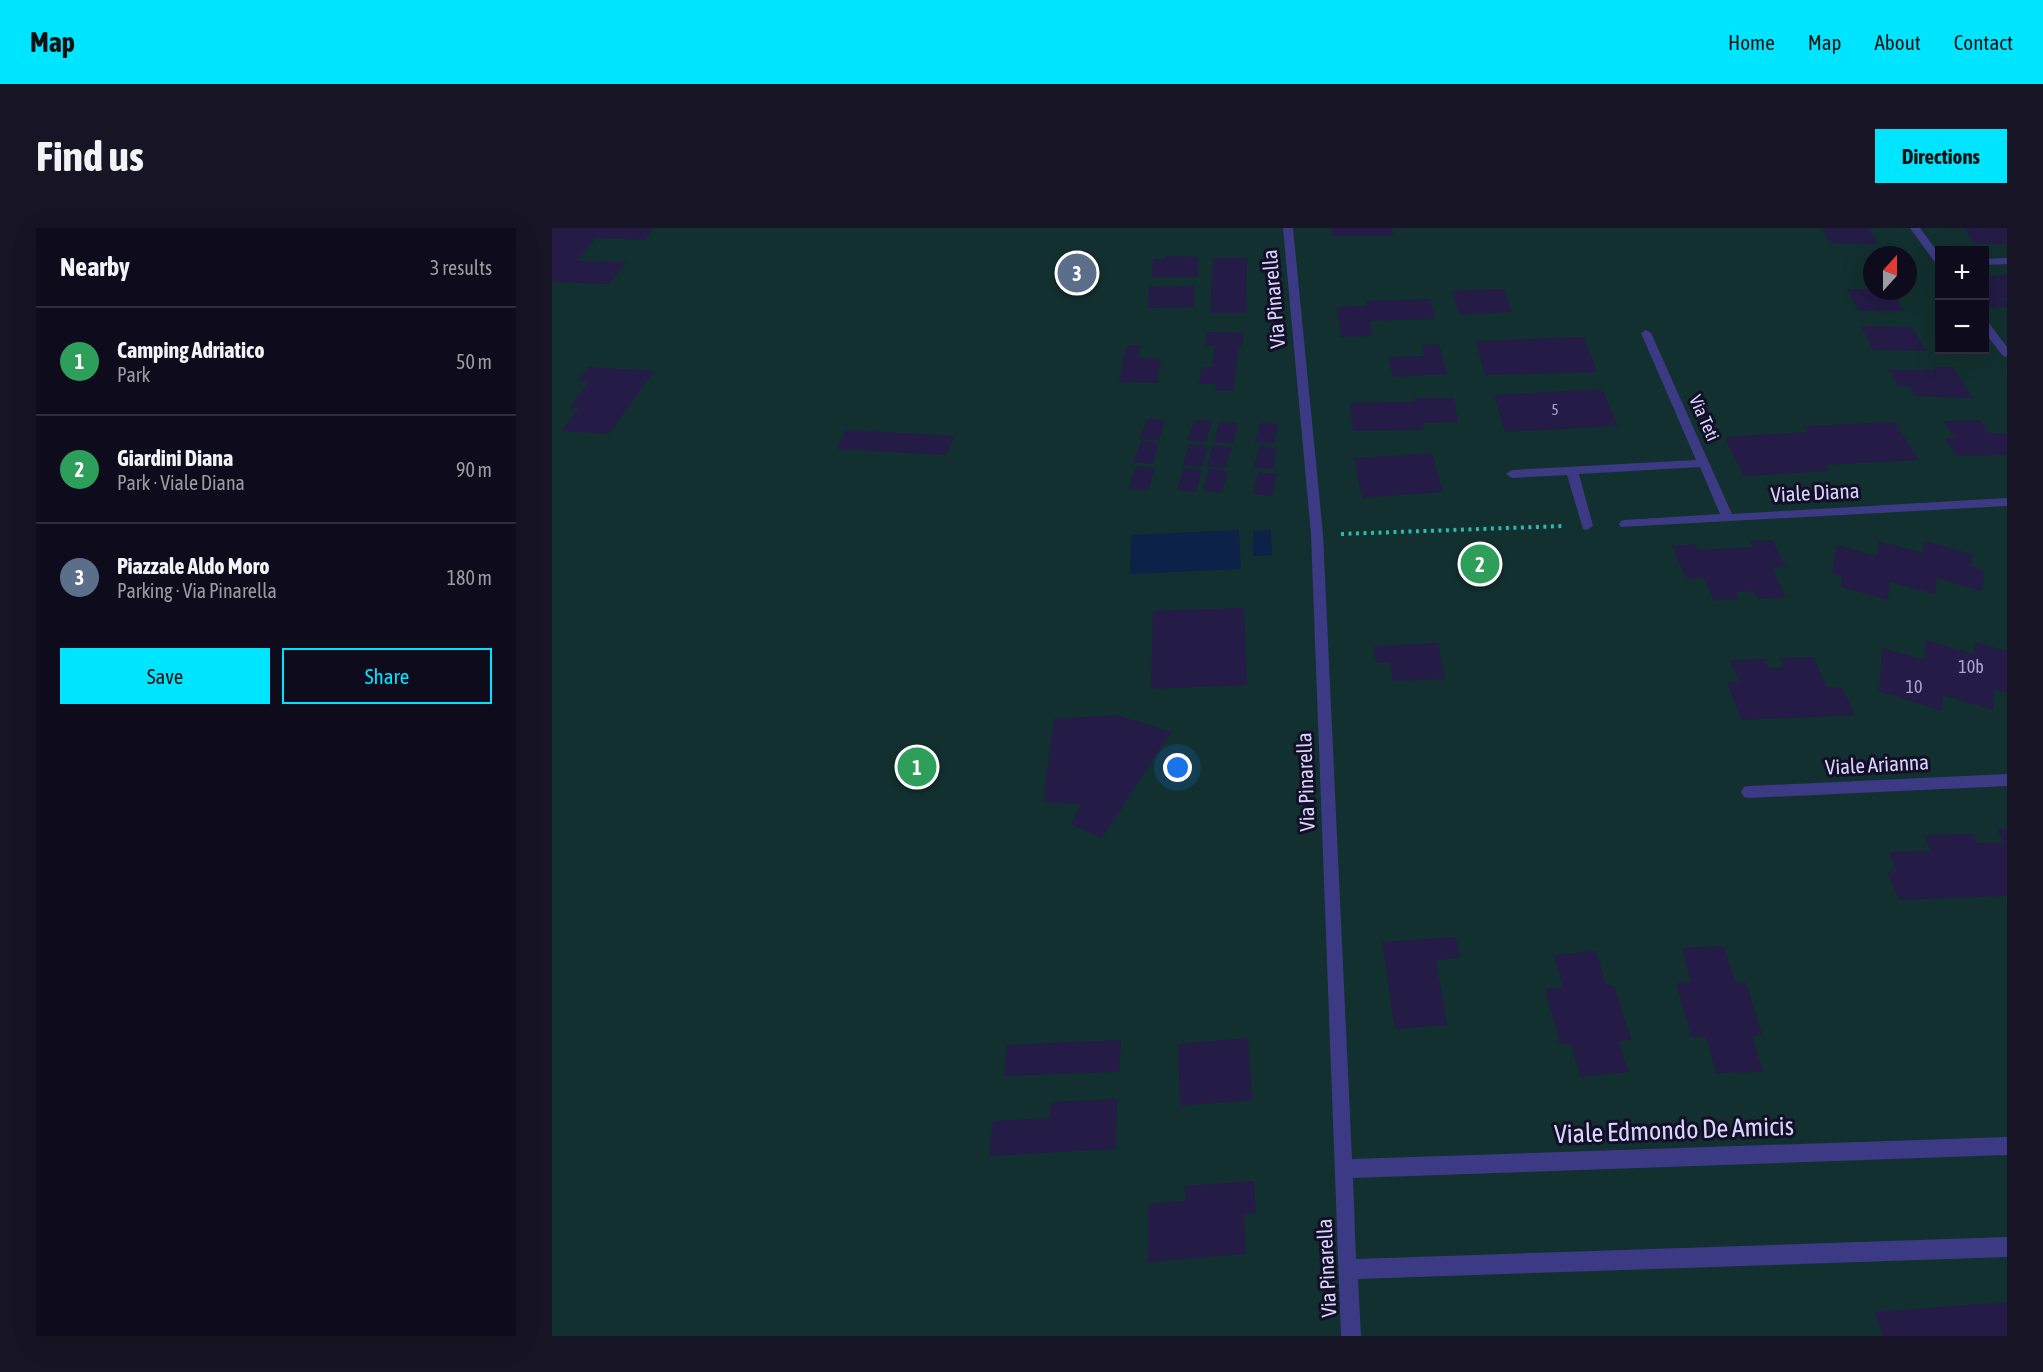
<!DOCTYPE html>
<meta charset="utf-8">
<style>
:root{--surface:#0e0b1c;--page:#171425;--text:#f1f3f6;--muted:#9b9ba3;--line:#2e2b3b;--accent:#00e5ff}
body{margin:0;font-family:"Asap Condensed",sans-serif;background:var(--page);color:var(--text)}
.controls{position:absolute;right:18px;top:18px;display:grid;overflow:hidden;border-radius:0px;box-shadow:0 6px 24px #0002}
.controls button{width:54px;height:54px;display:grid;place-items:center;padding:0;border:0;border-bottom:2px solid var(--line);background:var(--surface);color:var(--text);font:30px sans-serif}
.compass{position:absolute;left:1311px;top:18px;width:54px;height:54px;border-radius:50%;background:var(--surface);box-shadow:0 6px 24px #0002;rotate:21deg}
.you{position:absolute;left:626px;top:540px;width:21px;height:21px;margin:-15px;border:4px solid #fff;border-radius:50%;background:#1a73e8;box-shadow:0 0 0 9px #1a73e833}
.badge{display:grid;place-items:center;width:39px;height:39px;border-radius:50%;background:var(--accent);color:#fff;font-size:20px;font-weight:700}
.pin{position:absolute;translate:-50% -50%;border:3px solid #fff;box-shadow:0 2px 6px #0006}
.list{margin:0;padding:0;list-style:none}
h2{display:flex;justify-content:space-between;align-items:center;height:78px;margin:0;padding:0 24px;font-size:26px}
h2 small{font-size:20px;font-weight:400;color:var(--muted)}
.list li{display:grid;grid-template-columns:39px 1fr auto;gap:18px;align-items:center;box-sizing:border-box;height:108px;padding:0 24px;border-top:2px solid var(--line)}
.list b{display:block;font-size:22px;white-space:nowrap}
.list p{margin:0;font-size:20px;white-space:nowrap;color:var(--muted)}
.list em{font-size:20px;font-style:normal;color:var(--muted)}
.actions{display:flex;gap:12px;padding:18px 24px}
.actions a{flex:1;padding:14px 0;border:2px solid var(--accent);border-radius:0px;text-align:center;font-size:21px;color:var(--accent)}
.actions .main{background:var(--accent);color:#111}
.map{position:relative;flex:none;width:1455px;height:1108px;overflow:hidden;border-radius:0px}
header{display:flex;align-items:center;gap:36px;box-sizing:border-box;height:84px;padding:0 30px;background:var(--accent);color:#111}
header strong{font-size:28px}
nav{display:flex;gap:33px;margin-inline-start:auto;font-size:21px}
.intro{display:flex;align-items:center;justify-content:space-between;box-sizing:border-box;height:144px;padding:0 36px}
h1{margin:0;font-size:42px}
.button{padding:15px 27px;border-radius:0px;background:var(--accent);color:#111;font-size:21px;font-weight:700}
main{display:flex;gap:36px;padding:0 36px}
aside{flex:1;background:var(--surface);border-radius:0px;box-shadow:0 6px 24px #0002}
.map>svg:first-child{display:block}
.green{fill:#12302f;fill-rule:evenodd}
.water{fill:#0c2248}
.building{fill:#241b47}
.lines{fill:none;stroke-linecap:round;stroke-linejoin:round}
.path{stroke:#2fb8b0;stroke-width:4;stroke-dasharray:3 4.5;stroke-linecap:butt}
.minor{fill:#3d3a85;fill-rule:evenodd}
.tertiary{fill:#3d3a85;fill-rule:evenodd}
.labels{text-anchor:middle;stroke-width:6;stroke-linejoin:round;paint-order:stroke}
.far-number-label{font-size:15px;fill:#aca6d1}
.far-street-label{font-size:18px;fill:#d9d4ff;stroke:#130f26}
.number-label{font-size:18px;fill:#aca6d1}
.street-label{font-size:21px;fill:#d9d4ff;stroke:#130f26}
.near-street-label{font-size:26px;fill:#d9d4ff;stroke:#130f26}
</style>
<header>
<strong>Map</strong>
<nav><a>Home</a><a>Map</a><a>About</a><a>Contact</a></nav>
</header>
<div class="intro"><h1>Find us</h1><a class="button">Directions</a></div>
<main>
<aside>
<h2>Nearby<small>3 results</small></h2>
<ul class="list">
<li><span class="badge" style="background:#2e9e5b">1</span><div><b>Camping Adriatico</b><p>Park</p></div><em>50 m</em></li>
<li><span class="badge" style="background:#2e9e5b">2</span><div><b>Giardini Diana</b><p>Park · Viale Diana</p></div><em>90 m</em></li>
<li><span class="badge" style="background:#5c6f8a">3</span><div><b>Piazzale Aldo Moro</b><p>Parking · Via Pinarella</p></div><em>180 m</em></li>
</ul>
<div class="actions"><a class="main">Save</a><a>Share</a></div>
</aside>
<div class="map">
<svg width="1455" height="1108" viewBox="0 0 1455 1108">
<rect width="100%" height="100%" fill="#130f26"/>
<path class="green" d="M 0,0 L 1455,0 L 1455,1108 L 0,1108 ZM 1388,22 L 1432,22 L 1432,122 L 1388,122 ZM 1320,27 L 1356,27 L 1356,63 L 1320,63 Z"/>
<g class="water">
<path d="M 687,302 L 689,341 L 578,346 L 579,307 Z"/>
<path d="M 719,302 L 720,327 L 701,328 L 701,303 Z"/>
</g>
<g class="building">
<path d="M 0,0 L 101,0 L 93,12 L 44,10 L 25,33 L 74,34 L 57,56 L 0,54 Z"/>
<path d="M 779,0 L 840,0 L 841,8 L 780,8 Z"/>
<path d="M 1270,0 L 1317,0 L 1326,16 L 1278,15 Z"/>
<path d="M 1412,0 L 1455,0 L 1455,16 L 1422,15 Z"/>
<path d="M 614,28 L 646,29 L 646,49 L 600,49 L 601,31 L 614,31 Z"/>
<path d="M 661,30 L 695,30 L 694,85 L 658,85 Z"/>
<path d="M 1455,47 L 1455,70 L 1451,70 L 1455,74 L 1455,79 L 1437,80 L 1432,75 L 1432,55 L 1441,54 L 1435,48 Z"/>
<path d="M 642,58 L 642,79 L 596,80 L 597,59 Z"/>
<path d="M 952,61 L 960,84 L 908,87 L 900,63 Z"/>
<path d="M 1295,61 L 1340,63 L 1352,83 L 1307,83 Z"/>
<path d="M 878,71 L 883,91 L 818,93 L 820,108 L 789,109 L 785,79 L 814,78 L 814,73 Z"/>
<path d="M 1309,98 L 1360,99 L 1374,123 L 1321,122 Z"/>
<path d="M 655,104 L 692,105 L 690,118 L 687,119 L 681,163 L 663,163 L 664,156 L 647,156 L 650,139 L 660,139 L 663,118 L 653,117 Z"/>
<path d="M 1032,109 L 1045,144 L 933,147 L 924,113 Z"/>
<path d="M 887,116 L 895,146 L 841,149 L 836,129 L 872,128 L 870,117 Z"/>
<path d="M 575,117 L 588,117 L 586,130 L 609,131 L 605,155 L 567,154 Z"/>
<path d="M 37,139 L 102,143 L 57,206 L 9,203 L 27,180 L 17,180 L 37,153 L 26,153 Z"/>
<path d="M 1382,139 L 1401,139 L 1421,170 L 1363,168 L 1357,158 L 1346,158 L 1337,142 L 1383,142 Z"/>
<path d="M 1050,161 L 1066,198 L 953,204 L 942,167 Z"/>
<path d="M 862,170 L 902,170 L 906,194 L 870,195 L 871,202 L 801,203 L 798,175 L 862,174 Z"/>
<path d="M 595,191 L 613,192 L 607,212 L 588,211 Z"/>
<path d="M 642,192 L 660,193 L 654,214 L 636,212 Z"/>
<path d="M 1428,192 L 1437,205 L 1455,205 L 1455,227 L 1405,228 L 1393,210 L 1403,210 L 1392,193 Z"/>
<path d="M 668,194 L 686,195 L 681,215 L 662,214 Z"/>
<path d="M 708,194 L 726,196 L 722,215 L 703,214 Z"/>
<path d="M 1342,194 L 1367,232 L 1273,237 L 1277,243 L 1192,248 L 1172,209 L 1255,204 L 1252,198 Z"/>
<path d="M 294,202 L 402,208 L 394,227 L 284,221 Z"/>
<path d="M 589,213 L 607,215 L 601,236 L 582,234 Z"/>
<path d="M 637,216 L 656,218 L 650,239 L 631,237 Z"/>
<path d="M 661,217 L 680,219 L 674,240 L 655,238 Z"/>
<path d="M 707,218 L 725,220 L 721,241 L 702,239 Z"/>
<path d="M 880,225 L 891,264 L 810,270 L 802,230 Z"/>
<path d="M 584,238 L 603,240 L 596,262 L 577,260 Z"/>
<path d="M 632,240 L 650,242 L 644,264 L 625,262 Z"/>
<path d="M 657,241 L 676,243 L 670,265 L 651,263 Z"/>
<path d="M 706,244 L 725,246 L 720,268 L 701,266 Z"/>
<path d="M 1220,312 L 1234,339 L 1220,340 L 1234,369 L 1205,371 L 1201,363 L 1184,364 L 1187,371 L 1162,373 L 1152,350 L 1134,351 L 1120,318 L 1143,316 L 1146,322 L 1201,319 L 1198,313 Z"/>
<path d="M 1327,313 L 1371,325 L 1372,313 L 1420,326 L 1419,338 L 1432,342 L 1430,363 L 1385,350 L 1383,366 L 1338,354 L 1336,372 L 1289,359 L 1290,349 L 1280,346 L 1284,317 L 1325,328 Z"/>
<path d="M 692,380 L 695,457 L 599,461 L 601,383 Z"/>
<path d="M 1374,412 L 1422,426 L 1423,414 L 1455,423 L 1455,465 L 1442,461 L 1441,482 L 1391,467 L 1390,483 L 1327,463 L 1330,420 L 1372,432 Z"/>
<path d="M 886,415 L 893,451 L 841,453 L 838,435 L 824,435 L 821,418 Z"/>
<path d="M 1261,429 L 1275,459 L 1290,459 L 1303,487 L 1189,492 L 1175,454 L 1187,454 L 1178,432 L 1213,431 L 1217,440 L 1232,439 L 1228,430 Z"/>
<path d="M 565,487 L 619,504 L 550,610 L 519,596 L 529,576 L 491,574 L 502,491 Z"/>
<path d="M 1445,601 L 1455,601 L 1455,668 L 1347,672 L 1335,644 L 1345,644 L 1337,624 L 1379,623 L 1372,607 L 1421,606 L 1425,615 L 1452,615 Z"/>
<path d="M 904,709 L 908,730 L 884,732 L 895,797 L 843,801 L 830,714 Z"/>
<path d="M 1172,718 L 1183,754 L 1194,755 L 1210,807 L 1200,808 L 1211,844 L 1164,845 L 1154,809 L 1139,809 L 1124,755 L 1139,754 L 1130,720 Z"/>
<path d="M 1044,723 L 1054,757 L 1062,757 L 1079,812 L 1067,813 L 1076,844 L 1028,849 L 1019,816 L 1008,816 L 993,761 L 1011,759 L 1002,727 Z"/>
<path d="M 696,810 L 700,872 L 628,878 L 626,816 Z"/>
<path d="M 569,812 L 567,844 L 452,848 L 455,817 Z"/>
<path d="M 565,871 L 564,921 L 437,928 L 441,893 L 498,890 L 499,874 Z"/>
<path d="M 702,953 L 704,985 L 692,986 L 694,1026 L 596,1034 L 596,976 L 634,973 L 633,958 Z"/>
<path d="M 1455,1074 L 1455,1108 L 1331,1108 L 1322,1084 Z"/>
</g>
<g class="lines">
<path class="path" d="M 789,306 L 1012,298"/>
<g class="minor">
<path d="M 1358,0 L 1368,0 L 1388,27 L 1388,38 L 1385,37 Z"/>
<path d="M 1455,30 L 1455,36 L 1432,37 L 1432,31 Z"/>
<path d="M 1432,93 L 1436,94 L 1455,119 L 1455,129 L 1451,128 L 1432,104 Z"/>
<path d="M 1094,102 L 1099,105 L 1180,286 L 1455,270 L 1455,278 L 1069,299 L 1067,296 L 1069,293 L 1073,292 L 1168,286 L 1148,239 L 1027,246 L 1041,298 L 1035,302 L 1031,301 L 1015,247 L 960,250 L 954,246 L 960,242 L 1144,232 L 1089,105 Z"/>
<path d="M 1455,546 L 1455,558 L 1197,570 L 1192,569 L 1189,564 L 1192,559 L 1197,558 Z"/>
</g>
<path class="tertiary" d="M 731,0 L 741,0 L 771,306 L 800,931 L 1455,909 L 1455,927 L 801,950 L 804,1031 L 1455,1009 L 1455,1029 L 806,1051 L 809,1108 L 789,1108 L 759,306 Z"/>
</g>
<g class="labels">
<g class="far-number-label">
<text x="1003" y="187">5</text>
</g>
<g class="far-street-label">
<text transform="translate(1152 190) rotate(66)" y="6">Via Teti</text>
</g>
<g class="number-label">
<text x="1419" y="445">10b</text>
<text x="1362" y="465">10</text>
</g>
<g class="street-label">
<text transform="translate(722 71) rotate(-95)" y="7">Via Pinarella</text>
<text transform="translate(1263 265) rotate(-3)" y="7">Viale Diana</text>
<text transform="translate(1325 537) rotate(-3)" y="7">Viale Arianna</text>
<text transform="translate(754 554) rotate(-92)" y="7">Via Pinarella</text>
<text transform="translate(775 1040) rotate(-93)" y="7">Via Pinarella</text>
</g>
<g class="near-street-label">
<text transform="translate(1122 902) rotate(-2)" y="9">Viale Edmondo De Amicis</text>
</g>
</g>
</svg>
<div class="controls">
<button>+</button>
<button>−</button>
</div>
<svg class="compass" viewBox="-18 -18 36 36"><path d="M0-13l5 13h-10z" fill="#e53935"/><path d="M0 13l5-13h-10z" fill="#9b9ba3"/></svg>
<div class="you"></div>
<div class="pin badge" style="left:365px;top:539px;background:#2e9e5b">1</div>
<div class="pin badge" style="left:928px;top:336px;background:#2e9e5b">2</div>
<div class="pin badge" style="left:525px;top:45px;background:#5c6f8a">3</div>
</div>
</main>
